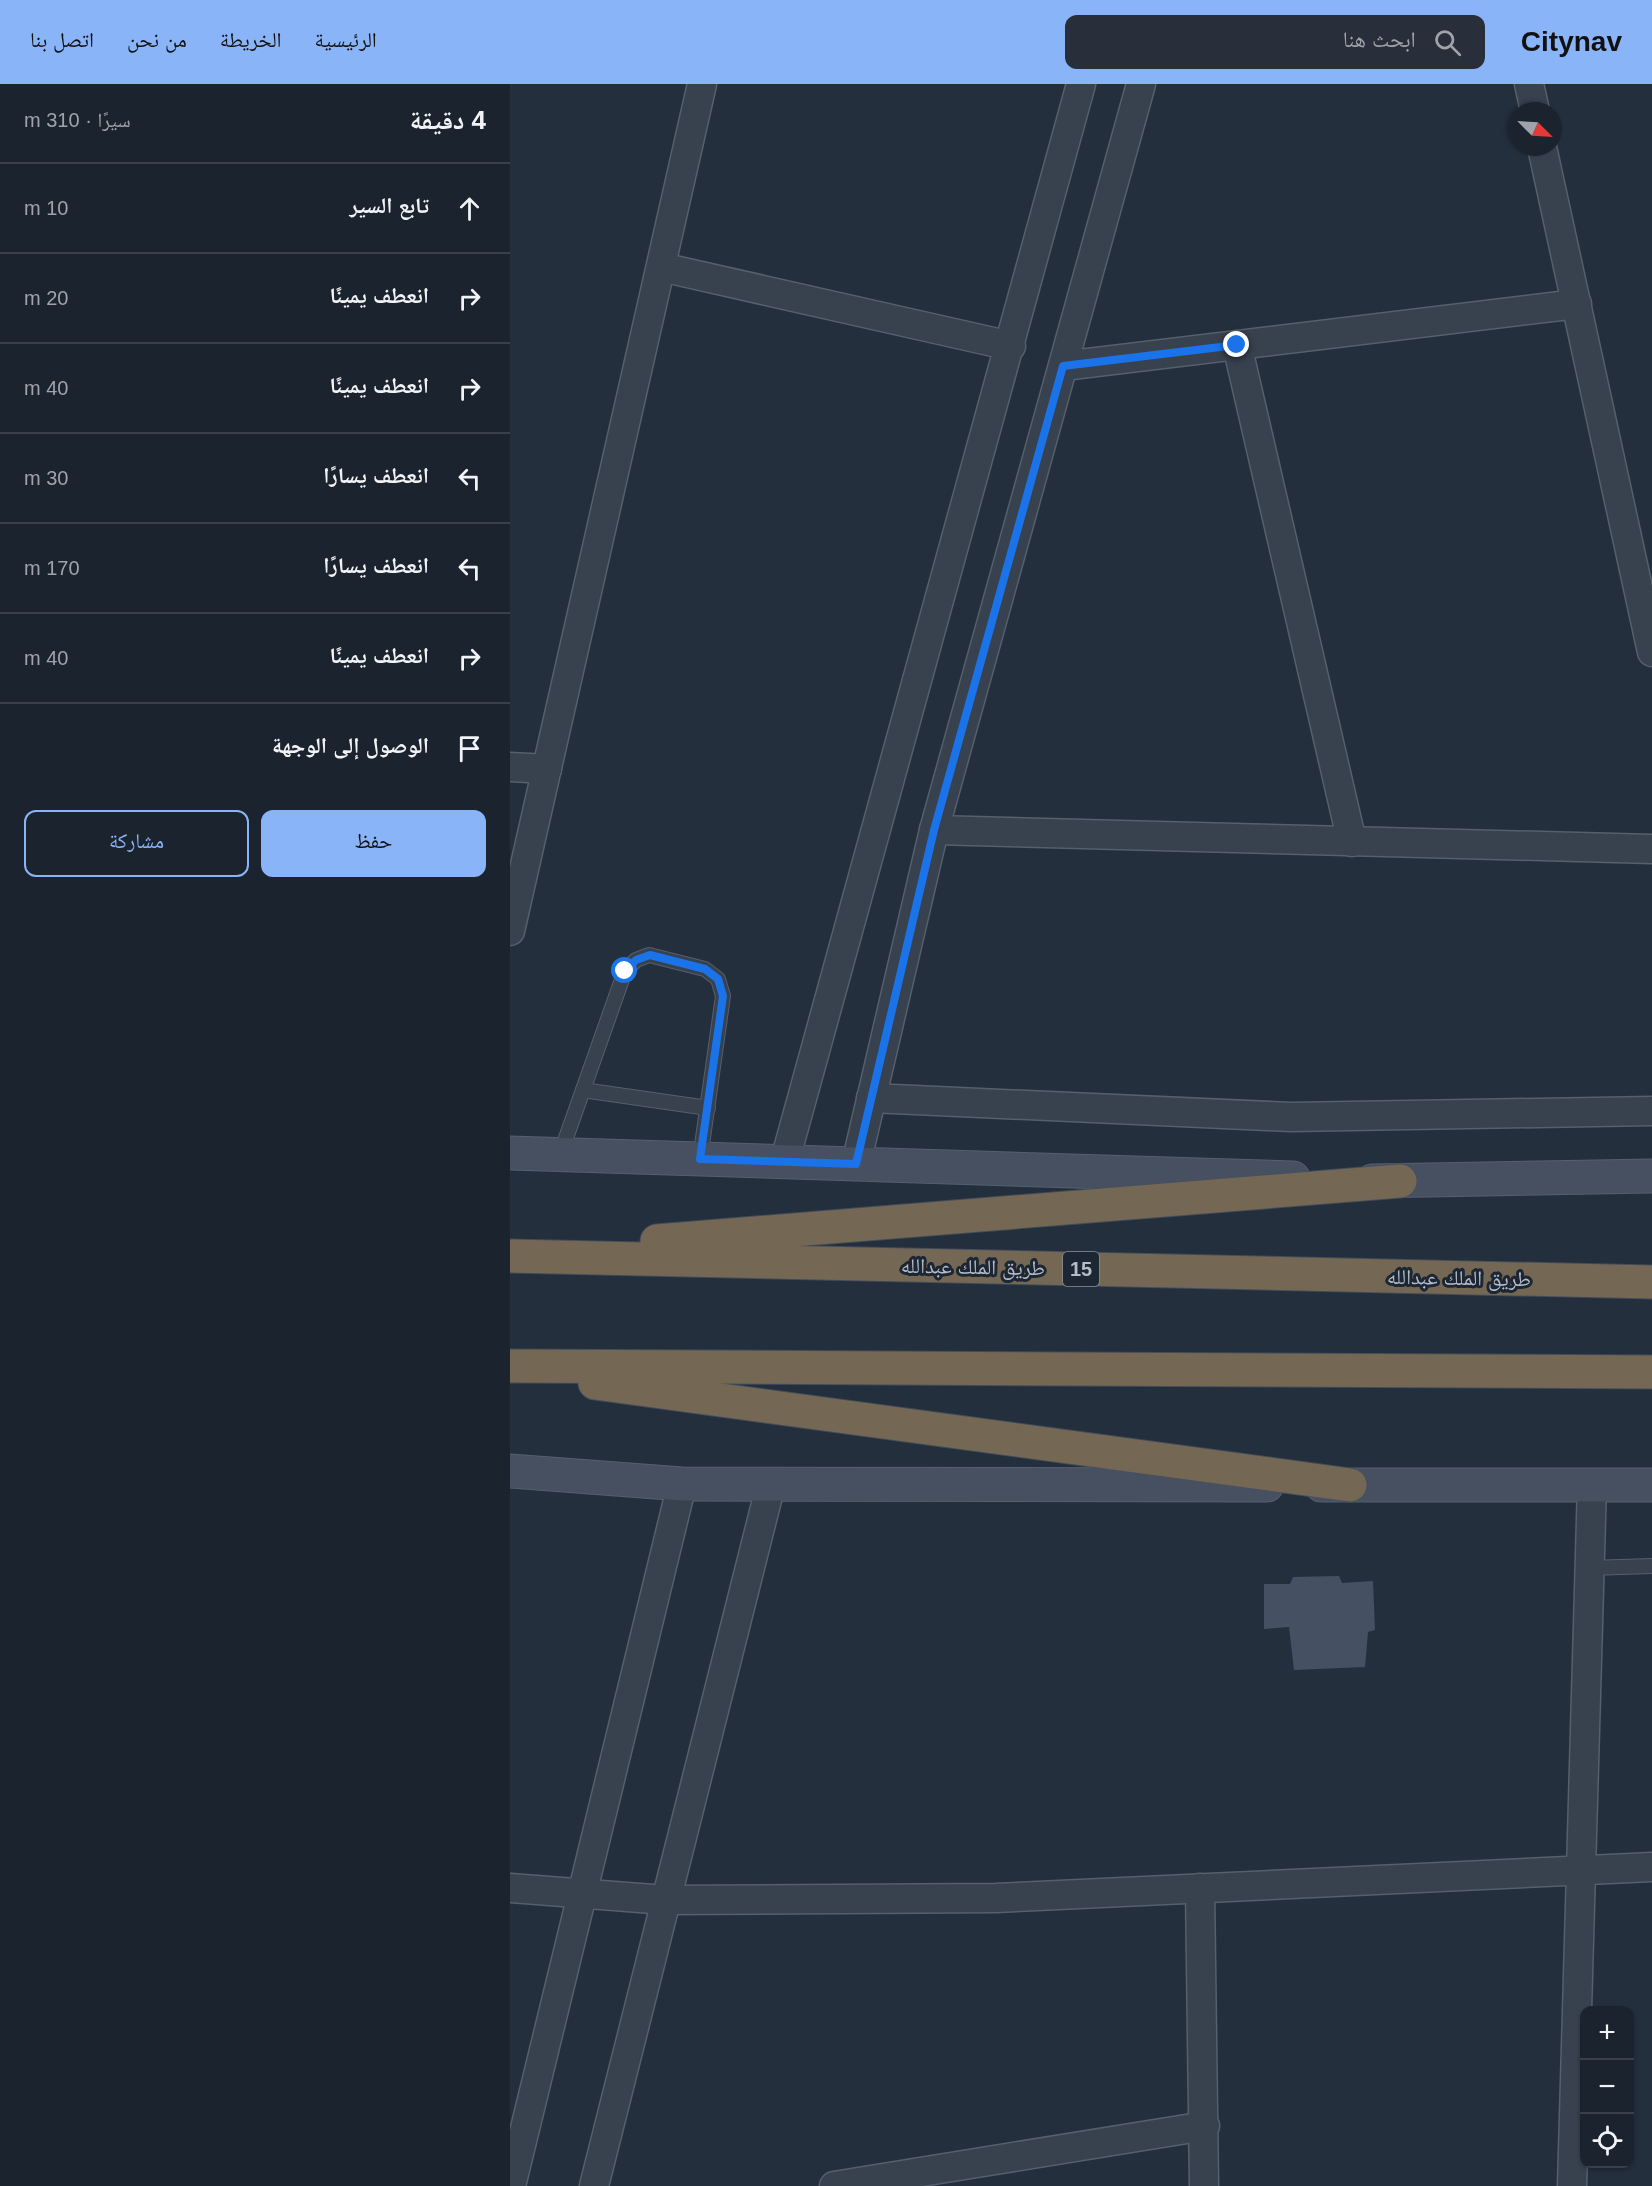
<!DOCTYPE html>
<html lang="ar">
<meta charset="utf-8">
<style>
:root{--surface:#1b232e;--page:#282f3a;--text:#f1f3f6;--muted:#a0a4aa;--line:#39404a;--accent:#8ab4f8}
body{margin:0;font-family:Helvetica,"Noto Naskh Arabic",sans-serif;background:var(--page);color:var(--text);direction:rtl}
.controls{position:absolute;right:18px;bottom:18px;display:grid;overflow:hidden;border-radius:12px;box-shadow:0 2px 4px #0004}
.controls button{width:54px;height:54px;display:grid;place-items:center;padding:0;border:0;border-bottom:2px solid var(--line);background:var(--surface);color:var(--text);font:30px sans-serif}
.compass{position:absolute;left:998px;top:18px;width:54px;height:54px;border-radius:50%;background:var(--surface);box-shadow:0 2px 4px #0004;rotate:114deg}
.stop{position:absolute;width:18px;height:18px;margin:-14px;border:4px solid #1a73e8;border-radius:50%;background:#fff}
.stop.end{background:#1a73e8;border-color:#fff;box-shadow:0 2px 6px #0008}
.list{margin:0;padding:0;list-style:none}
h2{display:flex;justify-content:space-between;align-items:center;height:78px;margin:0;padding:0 24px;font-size:26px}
h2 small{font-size:20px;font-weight:400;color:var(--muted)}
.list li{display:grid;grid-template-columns:39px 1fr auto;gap:18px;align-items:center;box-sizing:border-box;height:90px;padding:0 24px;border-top:2px solid var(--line)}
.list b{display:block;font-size:22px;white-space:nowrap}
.list em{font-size:20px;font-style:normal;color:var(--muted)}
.actions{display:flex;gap:12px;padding:18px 24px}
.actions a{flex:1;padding:14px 0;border:2px solid var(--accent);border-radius:12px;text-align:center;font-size:21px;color:var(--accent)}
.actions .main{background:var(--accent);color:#111}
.icon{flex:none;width:33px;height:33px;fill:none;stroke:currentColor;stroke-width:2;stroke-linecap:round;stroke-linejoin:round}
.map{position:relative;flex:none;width:1142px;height:2102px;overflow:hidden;direction:ltr}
header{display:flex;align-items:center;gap:36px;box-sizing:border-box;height:84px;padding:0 30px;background:var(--accent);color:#111}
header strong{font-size:28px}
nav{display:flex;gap:33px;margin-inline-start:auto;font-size:21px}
.search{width:420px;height:54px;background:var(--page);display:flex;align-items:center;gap:15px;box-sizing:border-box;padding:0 21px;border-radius:12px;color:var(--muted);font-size:22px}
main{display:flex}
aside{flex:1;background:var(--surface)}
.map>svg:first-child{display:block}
.building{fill:#455162}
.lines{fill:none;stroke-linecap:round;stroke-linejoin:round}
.lane-casing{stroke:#565f6c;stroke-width:16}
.street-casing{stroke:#565f6c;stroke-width:31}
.secondary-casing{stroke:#565f6c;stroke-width:35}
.highway-casing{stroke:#434c59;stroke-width:35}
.lane{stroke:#38414e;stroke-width:14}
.street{stroke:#38414e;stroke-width:28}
.secondary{stroke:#465061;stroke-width:33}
.highway{stroke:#746855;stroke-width:33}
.route{stroke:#1a73e8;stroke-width:8}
.labels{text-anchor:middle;stroke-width:6;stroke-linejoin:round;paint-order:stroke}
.shield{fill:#1d2633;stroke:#878f9c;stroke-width:1.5}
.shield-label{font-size:20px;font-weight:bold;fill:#b4bcc9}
.street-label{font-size:21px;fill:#b4bcc9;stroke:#1d2633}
</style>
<header>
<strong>Citynav</strong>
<div class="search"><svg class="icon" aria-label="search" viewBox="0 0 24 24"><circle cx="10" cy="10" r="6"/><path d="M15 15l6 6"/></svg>ابحث هنا</div>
<nav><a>الرئيسية</a><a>الخريطة</a><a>من نحن</a><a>اتصل بنا</a></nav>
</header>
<main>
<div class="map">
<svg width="1142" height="2102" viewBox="0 0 1142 2102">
<rect width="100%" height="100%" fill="#242f3e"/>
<path class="building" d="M 829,1492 L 832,1499 L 863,1497 L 865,1546 L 858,1548 L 855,1583 L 784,1586 L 779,1543 L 754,1545 L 754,1500 L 780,1500 L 783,1493 Z"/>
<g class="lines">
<g class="lane-casing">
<g id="lane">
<path d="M 73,1006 L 198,1024"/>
<path d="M 50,1071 L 115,887 L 126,876 L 139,871 L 195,885 L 208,895 L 213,912 L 190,1075"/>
<path d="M 1079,1484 L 1142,1482"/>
</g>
</g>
<g class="street-casing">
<g id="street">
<path d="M 1019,0 L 1025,27"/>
<path d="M 1032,63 L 1142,568"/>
<path d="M 151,183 L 501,262"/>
<path d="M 727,261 L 842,758"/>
<path d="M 553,282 L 1067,220"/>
<path d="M 0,683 L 37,685"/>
<path d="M 424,746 L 1142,765"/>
<path d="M 0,847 L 192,0"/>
<path d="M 361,1014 L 781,1033 L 1142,1027"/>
<path d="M 275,1076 L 571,0"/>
<path d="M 346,1080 L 424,746 L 631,0"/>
<path d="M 0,1804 L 156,1816 L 486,1814 L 1142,1783"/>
<path d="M 690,1804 L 694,2102"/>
<path d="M 1,2102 L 172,1400"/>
<path d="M 84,2102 L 261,1400"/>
<path d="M 324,2102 L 695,2042"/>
<path d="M 1062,2102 L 1082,1400"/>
</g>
</g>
<g class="secondary-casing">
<g id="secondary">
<path d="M 0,1069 L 783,1094"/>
<path d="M 862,1097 L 1142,1092"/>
<path d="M 0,1387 L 172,1400 L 757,1401"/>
<path d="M 811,1401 L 1142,1401"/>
</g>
</g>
<g class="highway-casing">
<g id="highway">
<path d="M 147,1157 L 890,1097"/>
<path d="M 0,1172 L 1142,1198"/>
<path d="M 0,1282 L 1142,1288"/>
<path d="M 85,1299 L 840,1401"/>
</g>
</g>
<use href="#lane" class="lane"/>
<use href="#street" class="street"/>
<use href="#secondary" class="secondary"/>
<use href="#highway" class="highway"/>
</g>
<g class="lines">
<path class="route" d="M 115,887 L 126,876 L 140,871 L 195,885 L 208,895 L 213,912 L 190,1075 L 346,1080 L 424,746 L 553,282 L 727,261"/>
</g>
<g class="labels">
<rect class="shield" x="553" y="1168" width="36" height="34" rx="4.5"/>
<g class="shield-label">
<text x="571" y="1192">15</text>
</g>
<g class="street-label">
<text transform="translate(463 1183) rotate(1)" y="7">طريق الملك عبدالله</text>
<text transform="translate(949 1194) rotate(1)" y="7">طريق الملك عبدالله</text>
</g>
</g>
</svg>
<div class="controls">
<button>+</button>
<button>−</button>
<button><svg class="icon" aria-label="locate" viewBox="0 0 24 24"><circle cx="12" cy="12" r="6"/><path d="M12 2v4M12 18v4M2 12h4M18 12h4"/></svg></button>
</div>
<svg class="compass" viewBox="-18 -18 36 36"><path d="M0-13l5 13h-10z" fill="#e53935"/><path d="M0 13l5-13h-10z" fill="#a0a4aa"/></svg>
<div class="stop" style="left:115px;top:887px"></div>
<div class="stop end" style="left:727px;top:261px"></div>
</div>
<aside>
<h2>4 دقيقة<small>سيرًا · 310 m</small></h2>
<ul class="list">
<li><svg class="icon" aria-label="ahead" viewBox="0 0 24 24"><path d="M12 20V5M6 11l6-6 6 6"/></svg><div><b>تابع السير</b></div><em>10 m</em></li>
<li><svg class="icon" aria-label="right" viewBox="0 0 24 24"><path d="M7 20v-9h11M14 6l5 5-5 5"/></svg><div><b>انعطف يمينًا</b></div><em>20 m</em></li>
<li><svg class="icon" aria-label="right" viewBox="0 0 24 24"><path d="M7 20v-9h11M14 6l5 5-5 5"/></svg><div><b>انعطف يمينًا</b></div><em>40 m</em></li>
<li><svg class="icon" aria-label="left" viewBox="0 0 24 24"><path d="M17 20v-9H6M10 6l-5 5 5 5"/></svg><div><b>انعطف يسارًا</b></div><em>30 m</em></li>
<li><svg class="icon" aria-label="left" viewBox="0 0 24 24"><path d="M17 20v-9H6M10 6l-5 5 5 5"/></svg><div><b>انعطف يسارًا</b></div><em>170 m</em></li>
<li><svg class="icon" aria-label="right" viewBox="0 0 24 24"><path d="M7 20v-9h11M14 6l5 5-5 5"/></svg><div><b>انعطف يمينًا</b></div><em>40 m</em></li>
<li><svg class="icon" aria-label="arrive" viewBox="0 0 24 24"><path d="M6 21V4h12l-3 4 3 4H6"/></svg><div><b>الوصول إلى الوجهة</b></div></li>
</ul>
<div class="actions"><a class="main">حفظ</a><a>مشاركة</a></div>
</aside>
</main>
